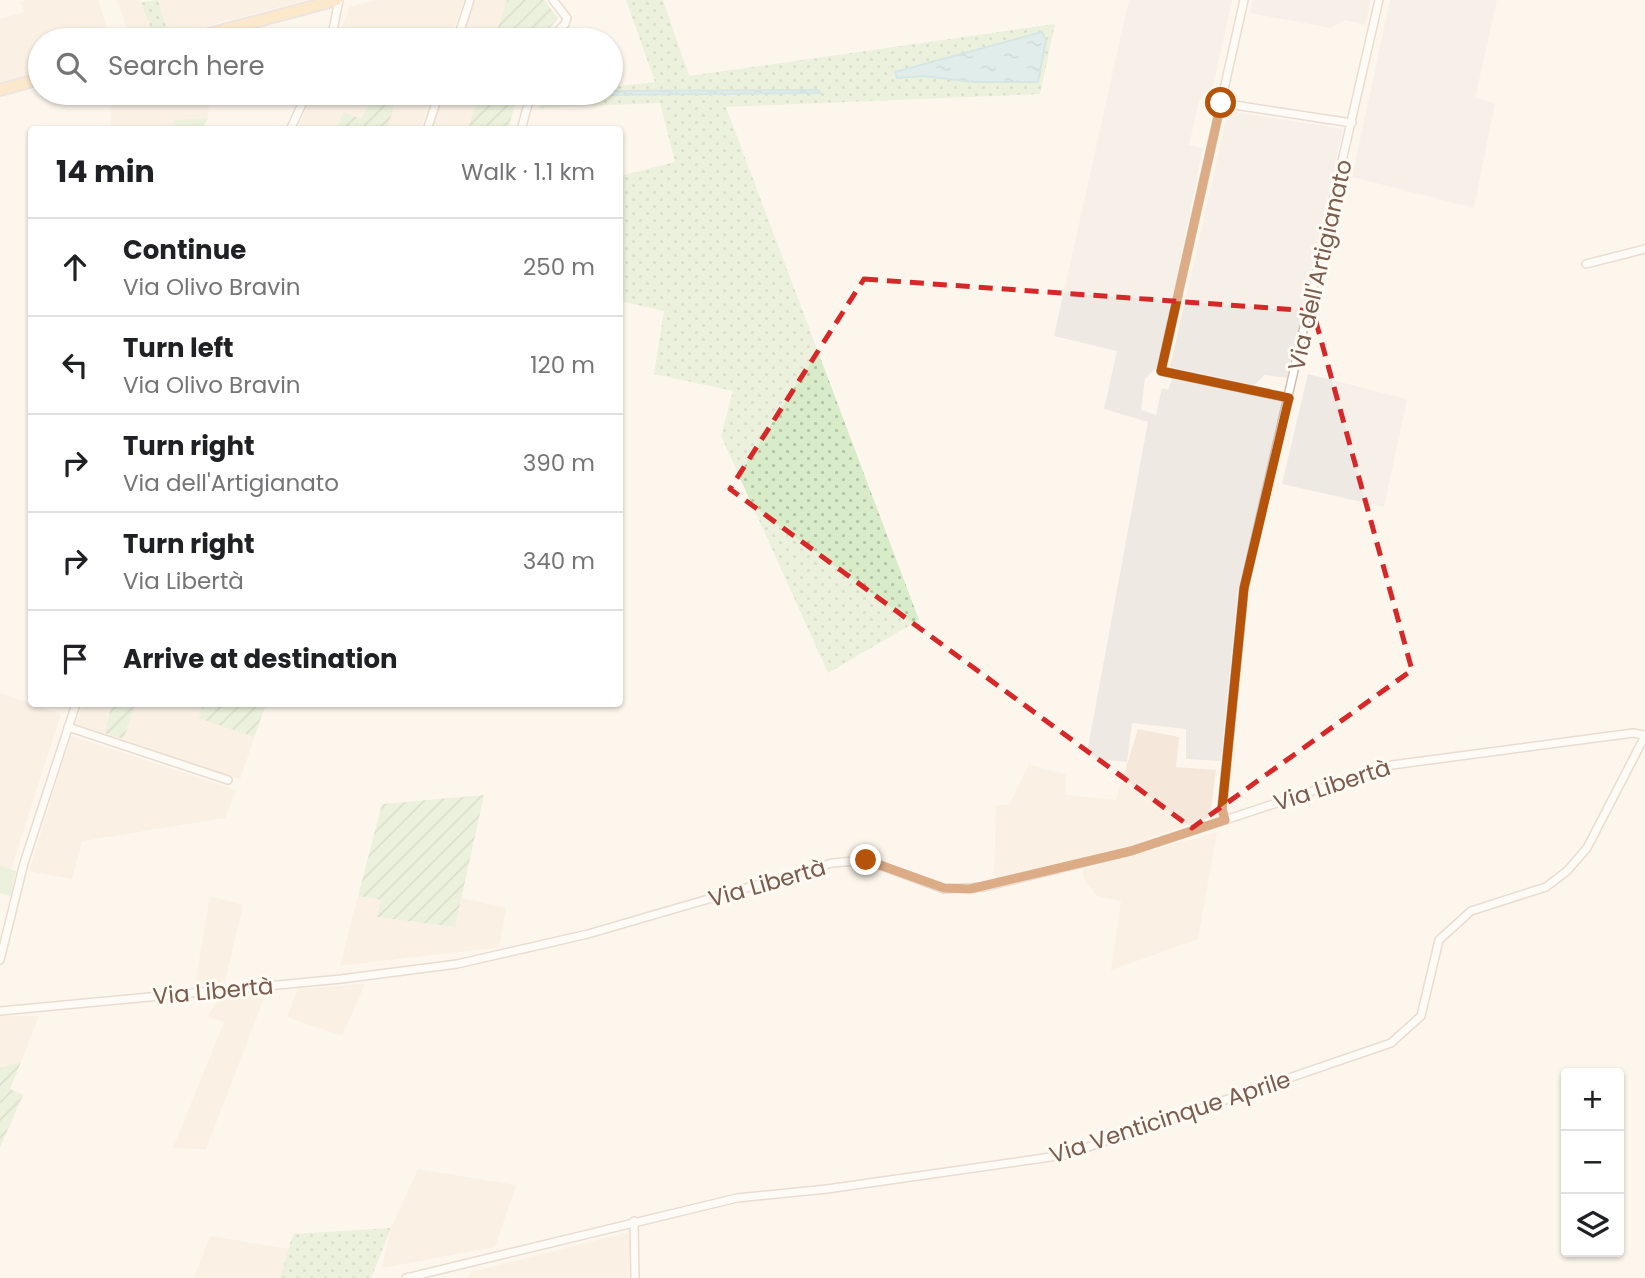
<!DOCTYPE html>
<meta charset="utf-8">
<style>
:root{--surface:#fff;--page:#f2f2f2;--text:#202124;--muted:#757577;--line:#e0e0e0}
body{margin:0;font-family:Poppins,sans-serif;background:var(--page);color:var(--text)}
.controls{position:absolute;right:21px;bottom:21px;display:grid;overflow:hidden;border-radius:7px;box-shadow:0 2px 5px #0004}
.controls button{width:63px;height:63px;display:grid;place-items:center;padding:0;border:0;border-bottom:2px solid var(--line);background:var(--surface);color:var(--text);font:35px sans-serif}
.stop{position:absolute;width:21px;height:21px;margin:-16px;border:5px solid #b45309;border-radius:50%;background:#fff}
.stop.end{background:#b45309;border-color:#fff;box-shadow:0 2px 7px #0008}
.list{margin:0;padding:0;list-style:none}
h2{display:flex;justify-content:space-between;align-items:center;height:91px;margin:0;padding:0 28px;font-size:30px}
h2 small{font-size:23px;font-weight:400;color:var(--muted)}
.list li{display:grid;grid-template-columns:46px 1fr auto;gap:21px;align-items:center;box-sizing:border-box;height:98px;padding:0 28px;border-top:2px solid var(--line)}
.list b{display:block;font-size:26px;white-space:nowrap}
.list p{margin:0;font-size:23px;white-space:nowrap;color:var(--muted)}
.list em{font-size:23px;font-style:normal;color:var(--muted)}
.icon{flex:none;width:38px;height:38px;fill:none;stroke:currentColor;stroke-width:2;stroke-linecap:round;stroke-linejoin:round}
.map{position:relative;flex:none;width:1645px;height:1278px;overflow:hidden}
.search{position:absolute;background:var(--surface);box-shadow:0 2px 5px #0004;left:28px;top:28px;width:595px;height:77px;display:flex;align-items:center;gap:18px;box-sizing:border-box;padding:0 24px;border-radius:38px;color:var(--muted);font-size:26px}
.panel{position:absolute;background:var(--surface);box-shadow:0 2px 5px #0004;left:28px;top:126px;width:595px;height:581px;border-radius:7px}
.map>svg:first-child{display:block}
.residential{fill:#f5e8da}
.industrial{fill:#efe9e4}
.grass{fill:url(#grass-dots)}
.park{fill:#d8ecc9}
.garden{fill:url(#garden-furrows)}
.water{fill:url(#water-ripples);stroke:#a5d3da;stroke-width:2}
.lines{fill:none;stroke-linecap:round;stroke-linejoin:round}
.street-casing{stroke:#d1beb0;stroke-width:10}
.primary-casing{stroke:#dad1cd;stroke-width:14}
.street{stroke:#fff;stroke-width:7}
.primary{stroke:#fbd9a5;stroke-width:10}
.route{stroke:#b45309;stroke-width:9}
.marked{fill:none;stroke:#d62828;stroke-width:5;stroke-dasharray:14 9;stroke-linejoin:round}
.labels{text-anchor:middle;stroke-width:6;stroke-linejoin:round;paint-order:stroke}
.street-label{font-size:23px;fill:#7a5c4d;stroke:#fffaf3}
</style>
<div class="map">
<svg width="1645" height="1278" viewBox="0 0 1645 1278">
<defs>
<pattern id="grass-dots" width="8" height="8" patternUnits="userSpaceOnUse" patternTransform="scale(1.75)"><rect width="8" height="8" fill="#d8ecc9"/><path d="M2 2h.1M6 6h.1" fill="none" stroke="#b4c2a5" stroke-width="1.8" stroke-linecap="round"/></pattern>
<pattern id="garden-furrows" width="10" height="10" patternUnits="userSpaceOnUse" patternTransform="scale(1.75)"><rect width="10" height="10" fill="#d8ecc9"/><path d="M-1 1l2-2M0 10L10 0M9 11l2-2" fill="none" stroke="#b4c2a5"/></pattern>
<pattern id="water-ripples" width="26" height="14" patternUnits="userSpaceOnUse" patternTransform="scale(1.75)"><rect width="26" height="14" fill="#bfe3e8"/><path d="M2 4q2-2 4 0t4 0M15 11q2-2 4 0t4 0" fill="none" stroke="#a0bbbe"/></pattern>
</defs>
<rect width="100%" height="100%" fill="#fdf6ec"/>
<g class="residential">
<path d="M 26,0 L 98,0 L 111,40 L 40,40 L 40,72 L 0,83 L 0,19 L 24,12 L 20,2 Z"/>
<path d="M 117,0 L 140,0 L 155,40 L 131,40 Z"/>
<path d="M 158,0 L 306,0 L 169,36 Z"/>
<path d="M 375,0 L 464,0 L 450,40 L 337,39 L 350,7 Z"/>
<path d="M 475,0 L 507,0 L 494,40 L 461,40 Z"/>
<path d="M 110,93 L 209,93 L 208,118 L 174,120 L 174,128 L 111,129 Z"/>
<path d="M 313,93 L 432,93 L 420,129 L 297,130 Z"/>
<path d="M 444,93 L 479,93 L 468,129 L 432,130 Z"/>
<path d="M 0,693 L 61,714 L 11,869 L 0,865 Z"/>
<path d="M 83,704 L 266,704 L 240,779 L 76,724 Z"/>
<path d="M 1138,729 L 1179,737 L 1176,767 L 1216,770 L 1210,817 L 1124,847 L 994,881 L 996,806 L 1010,804 L 1029,764 L 1066,775 L 1066,795 L 1116,800 Z"/>
<path d="M 71,736 L 236,790 L 225,818 L 82,841 L 72,879 L 29,871 Z"/>
<path d="M 1217,832 L 1198,939 L 1111,970 L 1121,901 L 1097,896 L 1085,881 L 1082,870 Z"/>
<path d="M 210,896 L 243,905 L 225,981 L 195,985 Z"/>
<path d="M 358,896 L 382,900 L 377,917 L 455,927 L 462,898 L 506,908 L 499,947 L 340,966 Z"/>
<path d="M 365,984 L 342,1036 L 287,1017 L 298,989 Z"/>
<path d="M 266,993 L 206,1149 L 173,1148 L 224,1022 L 207,1017 L 219,998 Z"/>
<path d="M 0,1016 L 39,1016 L 10,1089 L 23,1095 L 0,1147 Z"/>
<path d="M 418,1169 L 516,1185 L 495,1247 L 382,1268 L 391,1228 Z"/>
<path d="M 629,1232 L 629,1278 L 468,1278 L 471,1272 Z"/>
<path d="M 210,1236 L 289,1249 L 280,1278 L 194,1278 Z"/>
</g>
<g class="industrial">
<path d="M 1129,0 L 1232,0 L 1213,86 L 1199,101 L 1189,145 L 1203,148 L 1159,365 L 1145,379 L 1141,410 L 1156,415 L 1162,388 L 1168,390 L 1172,379 L 1283,400 L 1238,590 L 1221,761 L 1186,759 L 1186,729 L 1132,723 L 1127,762 L 1086,758 L 1148,422 L 1104,409 L 1117,351 L 1054,336 Z"/>
<path d="M 1253,0 L 1371,0 L 1365,25 L 1345,20 L 1331,28 L 1250,13 Z"/>
<path d="M 1390,0 L 1497,0 L 1475,98 L 1495,103 L 1474,208 L 1352,177 Z"/>
<path d="M 1228,111 L 1343,129 L 1287,378 L 1265,375 L 1254,385 L 1170,367 Z"/>
<path d="M 1308,374 L 1407,399 L 1384,507 L 1282,484 Z"/>
</g>
<g class="grass">
<path d="M 158,0 L 169,36 L 155,40 L 141,2 Z"/>
<path d="M 626,0 L 663,0 L 689,76 L 1055,24 L 1040,94 L 726,107 L 919,620 L 828,673 L 721,436 L 733,391 L 654,374 L 664,311 L 620,301 L 620,176 L 675,162 L 660,103 L 539,108 L 543,94 L 611,93 L 611,87 L 655,82 Z"/>
<path d="M 391,1228 L 371,1278 L 280,1278 L 293,1234 Z"/>
</g>
<g class="park">
<path d="M 208,118 L 202,129 L 175,129 L 174,120 Z"/>
<path d="M 0,865 L 16,871 L 11,896 L 0,893 Z"/>
</g>
<g class="garden">
<path d="M 507,0 L 544,0 L 558,18 L 540,40 L 494,40 Z"/>
<path d="M 375,93 L 398,93 L 387,129 L 336,129 L 344,112 L 361,119 Z"/>
<path d="M 479,93 L 524,93 L 523,96 L 518,95 L 508,129 L 468,129 Z"/>
<path d="M 112,704 L 136,704 L 123,739 L 105,733 Z"/>
<path d="M 203,704 L 266,704 L 254,737 L 199,718 Z"/>
<path d="M 484,795 L 455,927 L 377,917 L 381,900 L 358,896 L 382,804 Z"/>
<path d="M 21,1062 L 10,1089 L 23,1095 L 0,1147 L 0,1068 Z"/>
</g>
<g class="water">
<path d="M 1042,32 L 1046,40 L 1038,82 L 974,82 L 923,76 L 897,78 L 895,72 Z"/>
<path d="M 818,90 L 820,93 L 595,95 L 611,91 Z"/>
</g>
<g class="lines">
<g class="street-casing">
<g id="street">
<path d="M 1244,0 L 1161,371 L 1289,398"/>
<path d="M 331,40 L 339,0"/>
<path d="M 457,40 L 470,0"/>
<path d="M 549,40 L 565,24 L 567,18 L 553,0"/>
<path d="M 1221,103 L 1352,123"/>
<path d="M 290,130 L 307,93"/>
<path d="M 427,130 L 439,93"/>
<path d="M 521,130 L 531,93"/>
<path d="M 1586,264 L 1645,249"/>
<path d="M 68,727 L 228,780"/>
<path d="M 1225,820 L 1222,809 L 1244,588 L 1379,0"/>
<path d="M 0,960 L 24,863 L 76,704"/>
<path d="M 0,1011 L 341,979 L 457,964 L 588,934 L 832,863 L 866,860 L 944,889 L 984,887 L 1131,851 L 1392,765 L 1633,733 L 1645,735"/>
<path d="M 634,1221 L 635,1278"/>
<path d="M 406,1278 L 737,1198 L 827,1189 L 1065,1155 L 1391,1043 L 1421,1016 L 1439,940 L 1471,911 L 1546,887 L 1567,871 L 1587,848 L 1645,736"/>
</g>
</g>
<g class="primary-casing">
<g id="primary">
<path d="M 186,40 L 337,0"/>
<path d="M 0,90 L 40,79"/>
</g>
</g>
<use href="#street" class="street"/>
<use href="#primary" class="primary"/>
</g>
<g class="lines">
<path class="route" d="M 866,860 L 944,888 L 970,889 L 1131,851 L 1225,820 L 1222,809 L 1244,588 L 1289,398 L 1161,371 L 1221,103"/>
</g>
<path d="M0 0H1645V1278H0ZM 864,279 L 1313,311 L 1412,670 L 1192,828 L 730,489 Z" fill="#fdf6ec" fill-opacity=".55" fill-rule="evenodd"/>
<path class="marked" d="M 864,279 L 1313,311 L 1412,670 L 1192,828 L 730,489 Z"/>
<g class="labels">
<g class="street-label">
<text transform="translate(1320 265) rotate(-77)" y="8">Via dell'Artigianato</text>
<text transform="translate(1332 785) rotate(-18)" y="8">Via Libertà</text>
<text transform="translate(767 883) rotate(-16)" y="8">Via Libertà</text>
<text transform="translate(213 991) rotate(-5)" y="8">Via Libertà</text>
<text transform="translate(1170 1117) rotate(-18)" y="8">Via Venticinque Aprile</text>
</g>
</g>
</svg>
<div class="controls">
<button>+</button>
<button>−</button>
<button><svg class="icon" aria-label="layers" viewBox="0 0 24 24"><path d="M12 4l9 5-9 5-9-5zM3 14l9 5 9-5"/></svg></button>
</div>
<div class="stop" style="left:1221px;top:103px"></div>
<div class="stop end" style="left:866px;top:860px"></div>
<div class="search"><svg class="icon" aria-label="search" viewBox="0 0 24 24"><circle cx="10" cy="10" r="6"/><path d="M15 15l6 6"/></svg>Search here</div>
<section class="panel">
<h2>14 min<small>Walk · 1.1 km</small></h2>
<ul class="list">
<li><svg class="icon" aria-label="ahead" viewBox="0 0 24 24"><path d="M12 20V5M6 11l6-6 6 6"/></svg><div><b>Continue</b><p>Via Olivo Bravin</p></div><em>250 m</em></li>
<li><svg class="icon" aria-label="left" viewBox="0 0 24 24"><path d="M17 20v-9H6M10 6l-5 5 5 5"/></svg><div><b>Turn left</b><p>Via Olivo Bravin</p></div><em>120 m</em></li>
<li><svg class="icon" aria-label="right" viewBox="0 0 24 24"><path d="M7 20v-9h11M14 6l5 5-5 5"/></svg><div><b>Turn right</b><p>Via dell'Artigianato</p></div><em>390 m</em></li>
<li><svg class="icon" aria-label="right" viewBox="0 0 24 24"><path d="M7 20v-9h11M14 6l5 5-5 5"/></svg><div><b>Turn right</b><p>Via Libertà</p></div><em>340 m</em></li>
<li><svg class="icon" aria-label="arrive" viewBox="0 0 24 24"><path d="M6 21V4h12l-3 4 3 4H6"/></svg><div><b>Arrive at destination</b></div></li>
</ul>
</section>
</div>
